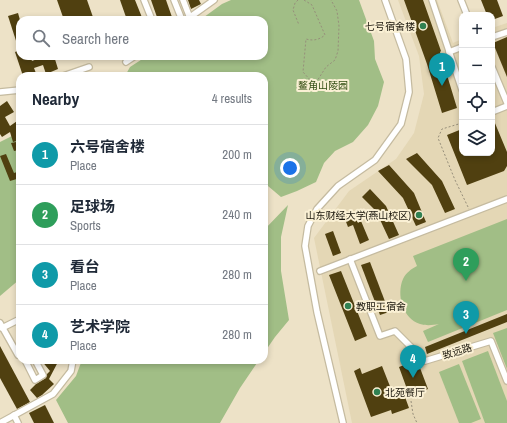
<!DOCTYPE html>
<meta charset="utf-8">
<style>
:root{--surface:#fff;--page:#f2f2f3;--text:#1f2937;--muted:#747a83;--line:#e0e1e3;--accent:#d93025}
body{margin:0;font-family:"Archivo Narrow","Noto Sans SC",sans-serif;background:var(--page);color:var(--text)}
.controls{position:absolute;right:12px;top:12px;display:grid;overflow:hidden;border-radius:8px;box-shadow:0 2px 6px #0003}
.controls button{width:36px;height:36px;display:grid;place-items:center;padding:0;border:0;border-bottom:1px solid var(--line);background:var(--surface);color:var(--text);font:20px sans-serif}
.you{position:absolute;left:290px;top:168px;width:14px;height:14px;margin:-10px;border:3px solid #fff;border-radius:50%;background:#1a73e8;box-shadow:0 0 0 6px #1a73e833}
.badge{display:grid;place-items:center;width:26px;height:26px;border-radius:50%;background:var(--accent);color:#fff;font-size:13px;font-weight:700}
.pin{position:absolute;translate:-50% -33px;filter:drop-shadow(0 1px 2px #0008)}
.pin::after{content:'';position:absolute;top:21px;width:14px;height:12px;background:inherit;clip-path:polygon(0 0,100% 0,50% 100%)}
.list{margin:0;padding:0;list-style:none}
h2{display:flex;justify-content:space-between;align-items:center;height:52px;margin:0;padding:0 16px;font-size:17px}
h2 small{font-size:13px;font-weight:400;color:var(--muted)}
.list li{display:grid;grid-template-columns:26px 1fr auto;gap:12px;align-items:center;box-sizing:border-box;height:60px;padding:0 16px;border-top:1px solid var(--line)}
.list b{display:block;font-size:15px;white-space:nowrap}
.list p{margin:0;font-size:13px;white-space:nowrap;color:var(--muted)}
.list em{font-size:13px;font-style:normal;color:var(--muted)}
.icon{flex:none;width:22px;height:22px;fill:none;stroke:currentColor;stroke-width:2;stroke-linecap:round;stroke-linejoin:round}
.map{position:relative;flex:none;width:507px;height:423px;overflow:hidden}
.search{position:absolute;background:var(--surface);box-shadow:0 2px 6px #0003;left:16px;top:16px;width:252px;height:44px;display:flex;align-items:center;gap:10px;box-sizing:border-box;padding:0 14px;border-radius:12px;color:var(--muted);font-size:15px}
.panel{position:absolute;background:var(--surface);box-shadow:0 2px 6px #0003;left:16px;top:72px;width:252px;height:292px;border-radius:12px}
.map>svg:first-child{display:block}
.built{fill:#e4d7b5}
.green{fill:#a1be86}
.building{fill:#504010}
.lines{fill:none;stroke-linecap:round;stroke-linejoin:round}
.minor-casing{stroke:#c5bba0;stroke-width:8}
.path{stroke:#968e7a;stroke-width:1;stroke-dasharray:2 2;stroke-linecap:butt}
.minor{stroke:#fff;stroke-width:5.5}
.poi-dot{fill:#308152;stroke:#faf0d4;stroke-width:1.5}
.labels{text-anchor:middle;stroke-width:4;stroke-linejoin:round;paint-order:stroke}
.poi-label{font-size:10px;fill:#1a160c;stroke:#faf0d4;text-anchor:end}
.park-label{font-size:10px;fill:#314c10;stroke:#faf0d4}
.street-label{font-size:10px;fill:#1a160c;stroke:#faf0d4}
</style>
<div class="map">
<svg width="507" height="423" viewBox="0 0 507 423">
<rect width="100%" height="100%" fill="#ede2c7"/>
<path class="built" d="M 398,0 L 437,0 L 453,43 L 462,39 L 462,153 L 492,153 L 492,28 L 507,23 L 507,423 L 352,423 L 314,238 L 349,191 L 396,159 L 414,133 L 424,94 L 419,56 Z"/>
<g class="green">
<path d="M 231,0 L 359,0 L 374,41 L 375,59 L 384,82 L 378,106 L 368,125 L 353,142 L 335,151 L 324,163 L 316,182 L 297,191 L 281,197 L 268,186 L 264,188 L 264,76 L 125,76 L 130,67 L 147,56 L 264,56 L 264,20 L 200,20 L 222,4 Z"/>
<path d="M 20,132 L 20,279 L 0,296 L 0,142 Z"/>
<path d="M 288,205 L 281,237 L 281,271 L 289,320 L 275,337 L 264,353 L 264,230 Z"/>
<path d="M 507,219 L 507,310 L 428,342 L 423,331 L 439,324 C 433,325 427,326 420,324 C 403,319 396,295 403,279 C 406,273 411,269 417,266 L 413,256 Z"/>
<path d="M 507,328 L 507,369 L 493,333 Z"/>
<path d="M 488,351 L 507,401 L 507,423 L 485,423 L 462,361 Z"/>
<path d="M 82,360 L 259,360 L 240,388 L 220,423 L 68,423 L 56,400 L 76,376 Z"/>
<path d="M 459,364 L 481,419 L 471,423 L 459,423 L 439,372 Z"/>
</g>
<g class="building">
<path d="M 57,0 L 87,0 L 94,20 L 64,20 Z"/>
<path d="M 120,0 L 135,0 L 143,20 L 127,20 Z"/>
<path d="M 151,0 L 166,0 L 173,20 L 158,20 Z"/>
<path d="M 188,0 L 199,0 L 201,4 L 191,9 Z"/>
<path d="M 404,0 L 423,0 L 441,51 L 440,52 L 457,108 L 442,113 L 427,64 Z"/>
<path d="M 481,0 L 497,0 L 503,16 L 492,20 L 492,15 L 487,15 Z"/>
<path d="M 18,13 L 20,20 L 19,50 L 8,16 Z"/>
<path d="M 507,37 L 507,77 L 493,43 Z"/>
<path d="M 20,50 L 20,56 L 30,56 L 32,61 L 40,58 L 39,56 L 54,56 L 58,69 L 46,74 L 43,65 L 34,68 L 37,76 L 23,76 L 15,52 Z"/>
<path d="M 7,101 L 14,112 L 5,117 L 10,126 L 20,119 L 20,140 L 13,142 L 10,132 L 2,137 L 0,134 L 0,106 Z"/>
<path d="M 492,116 L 507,152 L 507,166 L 504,171 L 467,185 L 447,135 L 462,129 L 462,153 L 492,153 Z"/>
<path d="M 16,142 L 19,150 L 14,151 L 11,143 Z"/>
<path d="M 417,153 L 442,181 L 455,209 L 445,213 L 432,185 L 406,159 Z"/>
<path d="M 6,154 L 14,173 L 20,171 L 20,178 L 10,181 L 0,156 Z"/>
<path d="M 389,165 L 414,193 L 426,222 L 416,226 L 403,198 L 378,171 Z"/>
<path d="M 370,189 L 386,206 L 399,235 L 389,239 L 376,211 L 362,197 Z"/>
<path d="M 352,210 L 358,223 L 361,221 L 369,240 L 360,244 L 353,225 L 348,227 L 343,214 Z"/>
<path d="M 333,231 L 341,253 L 333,256 L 325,234 Z"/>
<path d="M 370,262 L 389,312 L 380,315 L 361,265 Z"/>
<path d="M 341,271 L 367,336 L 355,341 L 329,275 Z"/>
<path d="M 507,314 L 507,322 L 427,354 L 425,347 Z"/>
<path d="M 0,346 L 30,402 L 17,409 L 0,378 Z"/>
<path d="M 41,360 L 59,360 L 49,379 L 54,384 L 42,395 L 37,398 L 30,390 L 36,384 L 46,378 L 47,374 L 50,371 Z"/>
<path d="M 417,360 L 428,389 L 405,397 L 409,408 L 392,414 L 391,410 L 371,417 L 354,371 L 360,368 L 362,374 L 382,366 L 393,394 L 407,389 L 399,367 Z"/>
<path d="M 45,405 L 54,423 L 34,423 L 29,413 Z"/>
</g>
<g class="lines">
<g class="minor-casing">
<g id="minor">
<path d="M 144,0 L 152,20"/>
<path d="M 174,0 L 182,20"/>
<path d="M 183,0 L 190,18"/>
<path d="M 432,0 L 462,90"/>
<path d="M 461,0 L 467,15"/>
<path d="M 186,20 L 214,0"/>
<path d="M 492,37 L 507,32"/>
<path d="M 449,52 L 462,47"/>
<path d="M 126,62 L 135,56"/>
<path d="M 492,67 L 507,103"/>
<path d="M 63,76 L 89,67"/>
<path d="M 0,92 L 20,90"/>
<path d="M 492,112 L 507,106"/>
<path d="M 350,259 L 380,336 L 395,331 L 425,361 L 491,341 L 507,381"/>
<path d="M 320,271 L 507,199"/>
<path d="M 0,323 L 18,355 L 20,354"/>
<path d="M 2,328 L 20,319"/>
<path d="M 25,360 L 35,380 L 43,375 L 35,360"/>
<path d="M 14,415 L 18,423"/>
<path d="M 0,423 L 53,394 L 71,371 L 73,360"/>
<path d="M 343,423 L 317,312 L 305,246 L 308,226 L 317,209 L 338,186 L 375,160 L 401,124 L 409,92 L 406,59 L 385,0"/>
</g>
</g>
<g class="path">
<path d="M 298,0 L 295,3 L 293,10 L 299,25"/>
<path d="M 304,0 L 312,5 L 325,35 C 319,40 313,41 306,39 L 303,72 L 312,82 L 317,81 L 326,67 L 335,60 L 338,51 L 339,26 L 337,11 L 331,0"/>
<path d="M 462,123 L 442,129 L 438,138 L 455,180 L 469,209"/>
<path d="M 411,401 L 413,414 L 417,423"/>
</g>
<use href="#minor" class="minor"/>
</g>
<g class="poi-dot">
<circle cx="423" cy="26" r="4"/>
<circle cx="419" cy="215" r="4"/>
<circle cx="348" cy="306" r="4"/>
<circle cx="377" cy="392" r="4"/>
</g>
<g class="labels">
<g class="poi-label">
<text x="415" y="30">七号宿舍楼</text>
<text x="411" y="219">山东财经大学(燕山校区)</text>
<text x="356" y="310" text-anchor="start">教职工宿舍</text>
<text x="385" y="396" text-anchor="start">北苑餐厅</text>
</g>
<g class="park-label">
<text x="323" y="89">鳌角山陵园</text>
</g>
<g class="street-label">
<text transform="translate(457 351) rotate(-17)" y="4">致远路</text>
</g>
</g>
</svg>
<div class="controls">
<button>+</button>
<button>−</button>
<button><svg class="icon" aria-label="locate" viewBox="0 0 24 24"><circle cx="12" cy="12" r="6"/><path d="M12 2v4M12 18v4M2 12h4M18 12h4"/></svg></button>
<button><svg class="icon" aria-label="layers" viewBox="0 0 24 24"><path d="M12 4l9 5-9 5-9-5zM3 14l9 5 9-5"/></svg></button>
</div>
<div class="you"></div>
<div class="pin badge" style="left:442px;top:86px;background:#0f9aa8">1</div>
<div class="pin badge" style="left:466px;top:281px;background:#2e9e5b">2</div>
<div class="pin badge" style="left:466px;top:334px;background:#0f9aa8">3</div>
<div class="pin badge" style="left:413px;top:378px;background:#0f9aa8">4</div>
<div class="search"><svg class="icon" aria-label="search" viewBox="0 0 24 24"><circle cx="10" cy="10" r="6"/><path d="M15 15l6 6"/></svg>Search here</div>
<section class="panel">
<h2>Nearby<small>4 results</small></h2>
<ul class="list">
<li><span class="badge" style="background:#0f9aa8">1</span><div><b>六号宿舍楼</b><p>Place</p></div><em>200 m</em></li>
<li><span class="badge" style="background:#2e9e5b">2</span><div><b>足球场</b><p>Sports</p></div><em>240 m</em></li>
<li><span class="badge" style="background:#0f9aa8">3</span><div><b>看台</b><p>Place</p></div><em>280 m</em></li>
<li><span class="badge" style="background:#0f9aa8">4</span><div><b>艺术学院</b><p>Place</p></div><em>280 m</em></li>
</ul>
</section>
</div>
